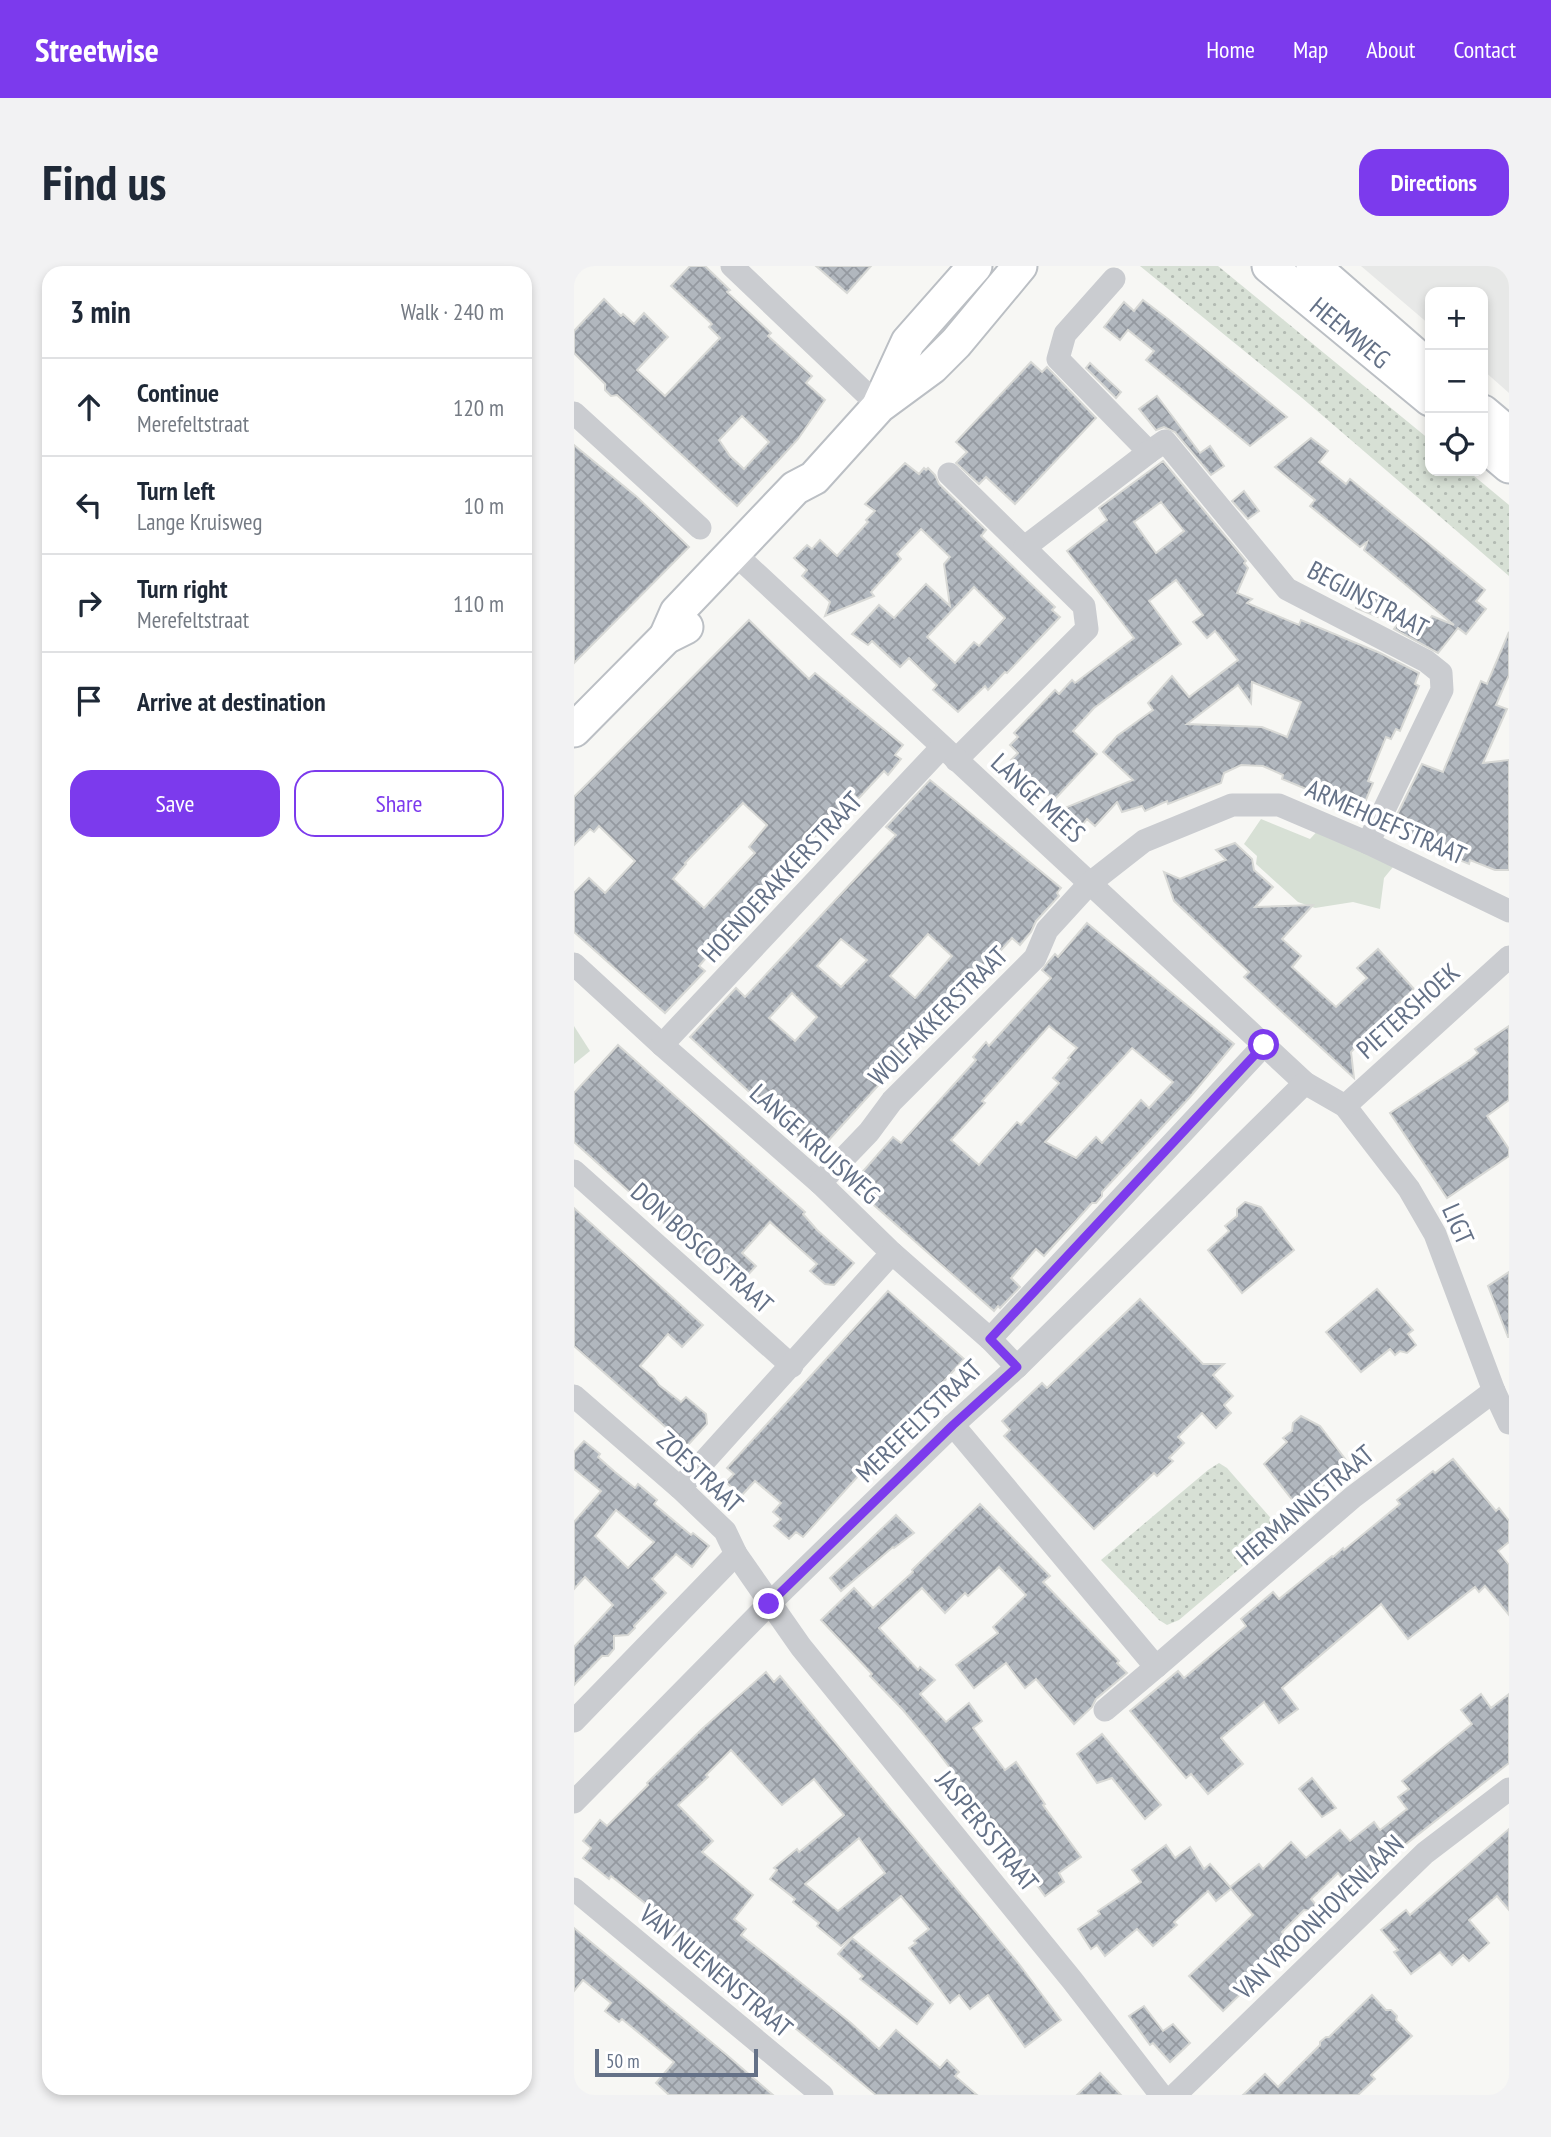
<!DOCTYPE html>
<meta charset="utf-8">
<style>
:root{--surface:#fff;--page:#f2f2f3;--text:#1f2937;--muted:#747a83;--line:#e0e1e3;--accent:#7c3aed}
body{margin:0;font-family:"PT Sans Narrow",sans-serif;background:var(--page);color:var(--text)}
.controls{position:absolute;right:21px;top:21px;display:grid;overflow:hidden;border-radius:14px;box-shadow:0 4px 10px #0003}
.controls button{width:63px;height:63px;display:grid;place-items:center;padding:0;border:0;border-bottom:2px solid var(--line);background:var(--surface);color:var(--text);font:35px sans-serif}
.scale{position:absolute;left:21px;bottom:18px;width:163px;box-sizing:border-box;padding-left:7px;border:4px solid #647187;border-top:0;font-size:19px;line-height:24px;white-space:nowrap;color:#647187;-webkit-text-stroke:5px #fff;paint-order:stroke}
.stop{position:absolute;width:21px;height:21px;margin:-16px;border:5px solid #7c3aed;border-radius:50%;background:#fff}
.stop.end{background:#7c3aed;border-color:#fff;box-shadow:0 2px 7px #0008}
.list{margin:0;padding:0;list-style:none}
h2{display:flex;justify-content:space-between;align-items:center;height:91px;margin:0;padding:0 28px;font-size:30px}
h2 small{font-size:23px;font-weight:400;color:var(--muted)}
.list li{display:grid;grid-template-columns:46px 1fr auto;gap:21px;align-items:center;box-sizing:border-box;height:98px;padding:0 28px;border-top:2px solid var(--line)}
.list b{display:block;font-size:26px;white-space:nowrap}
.list p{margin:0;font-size:23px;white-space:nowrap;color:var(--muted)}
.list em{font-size:23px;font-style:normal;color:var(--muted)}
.actions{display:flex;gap:14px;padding:21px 28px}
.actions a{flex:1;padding:16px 0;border:2px solid var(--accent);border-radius:21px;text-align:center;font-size:24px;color:var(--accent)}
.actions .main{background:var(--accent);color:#fff}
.icon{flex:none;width:38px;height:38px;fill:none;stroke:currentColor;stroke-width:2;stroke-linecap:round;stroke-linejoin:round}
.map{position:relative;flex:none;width:935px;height:1829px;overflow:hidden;border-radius:21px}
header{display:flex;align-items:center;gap:42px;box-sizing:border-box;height:98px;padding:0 35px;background:var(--accent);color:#fff}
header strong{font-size:33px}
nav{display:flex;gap:38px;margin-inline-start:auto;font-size:24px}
.intro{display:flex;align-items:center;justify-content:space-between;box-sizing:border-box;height:168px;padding:0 42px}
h1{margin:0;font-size:49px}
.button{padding:18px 32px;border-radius:21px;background:var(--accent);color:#fff;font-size:24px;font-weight:700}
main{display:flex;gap:42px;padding:0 42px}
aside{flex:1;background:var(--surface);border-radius:21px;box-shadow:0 4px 10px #0003}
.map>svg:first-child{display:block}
.built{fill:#e7e8e7}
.grass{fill:url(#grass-dots)}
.green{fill:#d7e0d5}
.building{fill:url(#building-cross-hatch);stroke:#d8d9d6;stroke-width:2;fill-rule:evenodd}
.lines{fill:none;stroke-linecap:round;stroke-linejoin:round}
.secondary-casing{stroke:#bbbfc4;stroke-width:37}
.minor{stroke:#caccd0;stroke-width:23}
.secondary{stroke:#fff;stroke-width:33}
.route{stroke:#7c3aed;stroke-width:9}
.labels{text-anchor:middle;stroke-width:7;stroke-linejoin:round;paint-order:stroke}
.street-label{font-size:26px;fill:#647187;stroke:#fff}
</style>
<header>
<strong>Streetwise</strong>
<nav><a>Home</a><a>Map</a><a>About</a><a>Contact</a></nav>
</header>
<div class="intro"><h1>Find us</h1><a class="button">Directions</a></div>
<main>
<aside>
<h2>3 min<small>Walk · 240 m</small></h2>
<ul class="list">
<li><svg class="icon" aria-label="ahead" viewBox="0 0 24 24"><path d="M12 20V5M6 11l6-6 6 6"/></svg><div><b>Continue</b><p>Merefeltstraat</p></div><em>120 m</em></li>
<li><svg class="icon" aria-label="left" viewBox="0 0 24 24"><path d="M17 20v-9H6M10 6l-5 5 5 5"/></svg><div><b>Turn left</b><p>Lange Kruisweg</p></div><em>10 m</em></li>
<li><svg class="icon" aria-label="right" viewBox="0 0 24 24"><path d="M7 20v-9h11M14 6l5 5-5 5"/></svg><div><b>Turn right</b><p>Merefeltstraat</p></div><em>110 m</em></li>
<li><svg class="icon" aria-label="arrive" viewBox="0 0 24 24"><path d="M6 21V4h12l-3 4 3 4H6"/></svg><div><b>Arrive at destination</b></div></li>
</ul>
<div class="actions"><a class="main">Save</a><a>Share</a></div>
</aside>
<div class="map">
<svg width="935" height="1829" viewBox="0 0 935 1829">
<defs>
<pattern id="grass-dots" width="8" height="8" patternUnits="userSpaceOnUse" patternTransform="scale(1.75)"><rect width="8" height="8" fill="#d7e0d5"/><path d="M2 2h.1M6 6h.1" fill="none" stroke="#b2bab2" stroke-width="1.8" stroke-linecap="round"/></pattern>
<pattern id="building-cross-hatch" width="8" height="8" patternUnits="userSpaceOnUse" patternTransform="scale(1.75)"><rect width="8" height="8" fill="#b1b7be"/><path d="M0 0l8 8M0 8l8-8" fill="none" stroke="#9499a0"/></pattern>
</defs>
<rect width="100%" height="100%" fill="#f7f7f4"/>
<path class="built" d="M 787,0 L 935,0 L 935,127 L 909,104 L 909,26 L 856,26 L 856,59 Z"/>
<g class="grass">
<path d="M 566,0 L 644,0 L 856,174 L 856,205 L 894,205 L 935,239 L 935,310 L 727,131 Z"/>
<path d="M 645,1197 L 653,1202 L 709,1266 L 605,1354 L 593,1359 L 585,1354 L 527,1294 L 634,1204 Z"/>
</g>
<g class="green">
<path d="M 687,553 L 736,573 L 749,559 L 819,601 L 810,612 L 806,643 L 779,636 L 741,642 L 724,636 L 682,598 L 683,590 L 670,578 Z"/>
<path d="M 0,760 L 16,785 L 0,798 Z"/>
</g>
<g class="building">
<path d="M 116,0 L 131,0 L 156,24 L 153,26 L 197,67 L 194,70 L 238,110 L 232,117 L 251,134 L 224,173 L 163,240 L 43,129 L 37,130 L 31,124 L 31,118 L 0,87 L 0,65 L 30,33 L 47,50 L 49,48 L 60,58 L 70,47 L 94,71 L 63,104 L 91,130 L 146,72 L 135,61 L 138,58 L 97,20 ZM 168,150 L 195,176 L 170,203 L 156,190 L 145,174 Z"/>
<path d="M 242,0 L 297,0 L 273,27 Z"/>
<path d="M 569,34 L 594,53 L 713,151 L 676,180 L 572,94 L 580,85 L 554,64 L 546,74 L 530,61 L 550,36 L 560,45 Z"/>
<path d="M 457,96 L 468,106 L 473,101 L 522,152 L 441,238 L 412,211 L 405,218 L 382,197 L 393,186 L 382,176 Z"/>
<path d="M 516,97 L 547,126 L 542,132 L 512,102 Z"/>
<path d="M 583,130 L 626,187 L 636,180 L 650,200 L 637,209 L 601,166 L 590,161 L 582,164 L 565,143 Z"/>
<path d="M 737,172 L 754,185 L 745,196 L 772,218 L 776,213 L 911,324 L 902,335 L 912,343 L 892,368 L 884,362 L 864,387 L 820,363 L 823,359 L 844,368 L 858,350 L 880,359 L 790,284 L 793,276 L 786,281 L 736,240 L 741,234 L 701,201 Z"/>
<path d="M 0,179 L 63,231 L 115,281 L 0,397 Z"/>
<path d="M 589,195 L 672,295 L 670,297 L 674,302 L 663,327 L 678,333 L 673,337 L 725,359 L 727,354 L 806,387 L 845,407 L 841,418 L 845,420 L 826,465 L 822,463 L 817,473 L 812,471 L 794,515 L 799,517 L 791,536 L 783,534 L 780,543 L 708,513 L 709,509 L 689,500 L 667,499 L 650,507 L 647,517 L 594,538 L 593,535 L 571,545 L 568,540 L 548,546 L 543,536 L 521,560 L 513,553 L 506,562 L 486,544 L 559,514 L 529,486 L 543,470 L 579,444 L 574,437 L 598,410 L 615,431 L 664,394 L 641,365 L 633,372 L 619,356 L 629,349 L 602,314 L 575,335 L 607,378 L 520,442 L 499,465 L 523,488 L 480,534 L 437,494 L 444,487 L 436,479 L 444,471 L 440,467 L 481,424 L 485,428 L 498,414 L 501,417 L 560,372 L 493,285 L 533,254 L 525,242 ZM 587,236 L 610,265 L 582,287 L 560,256 ZM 678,416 L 727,436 L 713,471 L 688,461 L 613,458 L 664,419 L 677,437 Z"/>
<path d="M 331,197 L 345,208 L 350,202 L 352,204 L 354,202 L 361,209 L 365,218 L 412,264 L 407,270 L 481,341 L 478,344 L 486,351 L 433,407 L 431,406 L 414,424 L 411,420 L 384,446 L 359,424 L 363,419 L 335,392 L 326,401 L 298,375 L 294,379 L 278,368 L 305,339 L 320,352 L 352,318 L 376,340 L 370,298 L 376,291 L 347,263 L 323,288 L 327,293 L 297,326 L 300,330 L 251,350 L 256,336 L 228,310 L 233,304 L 220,292 L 233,279 L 238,283 L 246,274 L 263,290 L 294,256 L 292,254 L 301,245 L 291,238 ZM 400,321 L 431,352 L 405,380 L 400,376 L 381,397 L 353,371 Z"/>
<path d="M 670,225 L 685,245 L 674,253 L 658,235 Z"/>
<path d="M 790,322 L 813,331 L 804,351 L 782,342 Z"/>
<path d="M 175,354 L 235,413 L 241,407 L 329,479 L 321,489 L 327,493 L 314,509 L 310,505 L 284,533 L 280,529 L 129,690 L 132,692 L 125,700 L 131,705 L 91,747 L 0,666 L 0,627 L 15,612 L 31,627 L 61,595 L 25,560 L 20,566 L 16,563 L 0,579 L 0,531 ZM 169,537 L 193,559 L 175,581 L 181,587 L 130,642 L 99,613 L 112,598 L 111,597 Z"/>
<path d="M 935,366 L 935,409 L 922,439 L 933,443 L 909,497 L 935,494 L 935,604 L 921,604 L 896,594 L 895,598 L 849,579 L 851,575 L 825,563 L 826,559 L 820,555 L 848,498 L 869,506 L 907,415 L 913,418 Z"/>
<path d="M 356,514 L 487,622 L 483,627 L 485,630 L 462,655 L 457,666 L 446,679 L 438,672 L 242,888 L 116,771 L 162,722 L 171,731 L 198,702 L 322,569 L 312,561 ZM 354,668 L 378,690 L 341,732 L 316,710 ZM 267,673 L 293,694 L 267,721 L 243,700 ZM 218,727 L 243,751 L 221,775 L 195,752 Z"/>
<path d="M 661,577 L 678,593 L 680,604 L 699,621 L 681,641 L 739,639 L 708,673 L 727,690 L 718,701 L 762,741 L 793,712 L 783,702 L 804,683 L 840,723 L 803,758 L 777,786 L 780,812 L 670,711 L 675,706 L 600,635 L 590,606 L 606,613 L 652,594 L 642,584 Z"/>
<path d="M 513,657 L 660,778 L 616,831 L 528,926 L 528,930 L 522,937 L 518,937 L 470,990 L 462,983 L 437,1012 L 446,1021 L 426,1042 L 424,1040 L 420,1045 L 277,919 L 319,871 L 327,877 L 402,794 L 399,791 L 412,776 L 415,780 L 454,737 L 477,712 L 468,704 L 475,695 L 481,688 L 484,691 ZM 475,760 L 503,782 L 494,792 L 496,793 L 479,812 L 485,817 L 447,859 L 443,856 L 405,899 L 377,874 L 411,837 L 408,835 ZM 558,782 L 599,816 L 575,842 L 567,834 L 528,877 L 522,871 L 502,892 L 471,876 Z"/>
<path d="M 935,760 L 935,834 L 913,850 L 935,883 L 935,890 L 873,932 L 816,847 L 897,793 L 904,787 L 901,783 Z"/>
<path d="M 44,779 L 231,946 L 229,948 L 243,964 L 280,997 L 260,1019 L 251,1018 L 236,1005 L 243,998 L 196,956 L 168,987 L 182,1000 L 162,1022 L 0,876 L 0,827 Z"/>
<path d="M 671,936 L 687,941 L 720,984 L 668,1027 L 634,984 L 655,965 L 651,960 L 663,950 L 663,943 Z"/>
<path d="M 0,942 L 129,1059 L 108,1081 L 94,1068 L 66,1100 L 80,1112 L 85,1119 L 107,1136 L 112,1131 L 132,1148 L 133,1158 L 113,1180 L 0,1080 Z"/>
<path d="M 935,1006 L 935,1071 L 934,1071 L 914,1020 Z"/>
<path d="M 803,1023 L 839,1064 L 834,1068 L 842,1079 L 833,1087 L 826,1085 L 821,1089 L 816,1083 L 787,1106 L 752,1066 Z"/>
<path d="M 314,1025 L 390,1093 L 229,1271 L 222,1266 L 215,1273 L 200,1260 L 207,1253 L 199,1246 L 207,1237 L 181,1215 L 167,1230 L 152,1216 L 160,1208 L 153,1202 Z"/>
<path d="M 566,1033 L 629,1098 L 650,1098 L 639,1109 L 659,1130 L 650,1139 L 657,1147 L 642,1162 L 628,1147 L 604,1171 L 610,1177 L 595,1192 L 599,1195 L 583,1210 L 580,1207 L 520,1263 L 430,1170 L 436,1164 L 428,1155 L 468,1117 L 473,1122 Z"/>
<path d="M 727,1150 L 746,1160 L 775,1198 L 724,1241 L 690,1198 L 713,1176 L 709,1172 L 718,1165 L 719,1157 Z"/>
<path d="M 10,1175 L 26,1188 L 24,1191 L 41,1206 L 61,1222 L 64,1218 L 83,1234 L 80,1238 L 117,1269 L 119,1267 L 135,1280 L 118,1301 L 102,1288 L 78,1313 L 92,1327 L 60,1360 L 61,1362 L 54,1369 L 40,1370 L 40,1383 L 34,1390 L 28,1390 L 0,1419 L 0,1381 L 39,1339 L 11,1311 L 0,1323 L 0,1256 L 27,1225 L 0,1203 L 0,1186 ZM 42,1244 L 80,1276 L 54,1302 L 21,1270 Z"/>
<path d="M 879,1193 L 922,1245 L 925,1242 L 935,1255 L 935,1276 L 924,1285 L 935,1299 L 935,1349 L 911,1320 L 905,1326 L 901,1321 L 834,1373 L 807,1338 L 708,1422 L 724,1443 L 705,1457 L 690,1436 L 647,1472 L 669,1498 L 634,1528 L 617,1508 L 612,1512 L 556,1445 L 604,1405 L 610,1412 L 672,1360 L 667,1353 L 699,1326 L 705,1333 L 758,1290 L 759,1291 L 769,1282 L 770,1284 L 826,1238 L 823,1234 L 859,1205 L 861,1207 Z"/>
<path d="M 406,1238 L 476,1310 L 469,1316 L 545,1395 L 543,1397 L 553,1407 L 522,1433 L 518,1441 L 500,1458 L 462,1413 L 451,1422 L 432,1397 L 400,1422 L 382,1399 L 424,1367 L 419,1361 L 452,1329 L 425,1301 L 394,1330 L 391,1327 L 371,1347 L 348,1322 L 305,1362 L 344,1404 L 346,1401 L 361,1414 L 346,1428 L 372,1456 L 395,1437 L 408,1455 L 399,1462 L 431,1504 L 442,1496 L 471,1538 L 469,1539 L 507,1591 L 485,1607 L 490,1616 L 471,1630 L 402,1536 L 360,1481 L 329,1444 L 296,1410 L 298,1408 L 247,1354 L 280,1322 L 299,1342 L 339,1306 L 338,1304 Z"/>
<path d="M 322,1249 L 340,1267 L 320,1282 L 319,1281 L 267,1325 L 256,1312 Z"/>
<path d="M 192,1406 L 200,1416 L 206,1410 L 445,1698 L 487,1754 L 451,1781 L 414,1729 L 396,1743 L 385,1729 L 376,1737 L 335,1682 L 342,1677 L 340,1675 L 355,1663 L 327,1630 L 267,1680 L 243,1660 L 245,1657 L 219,1636 L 221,1633 L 196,1613 L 203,1604 L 200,1602 L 223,1583 L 225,1586 L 270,1549 L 240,1513 L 208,1539 L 157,1484 L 132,1509 L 134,1511 L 104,1539 L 139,1575 L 128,1586 L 179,1629 L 160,1653 L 172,1663 L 167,1669 L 277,1757 L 305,1783 L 322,1764 L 366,1802 L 373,1794 L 385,1806 L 381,1810 L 403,1829 L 302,1829 L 209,1752 L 197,1753 L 196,1742 L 154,1706 L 145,1708 L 145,1699 L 123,1679 L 106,1666 L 99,1669 L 99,1661 L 92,1654 L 37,1610 L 35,1613 L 9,1592 L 17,1582 L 9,1575 L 26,1554 L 33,1560 L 74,1519 L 73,1517 L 128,1463 ZM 285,1572 L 311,1607 L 264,1645 L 231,1618 Z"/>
<path d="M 907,1428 L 917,1442 L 935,1428 L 935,1497 L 776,1622 L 764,1607 L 737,1633 L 748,1646 L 730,1644 L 708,1666 L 714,1673 L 685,1698 L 691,1704 L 649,1745 L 615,1710 L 679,1649 L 657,1623 L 642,1635 L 634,1625 L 600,1656 L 603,1659 L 579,1680 L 563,1663 L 531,1690 L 523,1679 L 517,1683 L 504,1663 L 526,1648 L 524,1645 L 567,1616 L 558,1604 L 592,1579 L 601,1592 L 616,1581 L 630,1603 L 636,1598 L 656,1621 L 685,1598 L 689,1603 L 717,1576 L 732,1592 L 766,1564 L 776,1575 L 800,1556 L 806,1564 L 833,1543 L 824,1531 L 835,1523 L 828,1515 L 898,1458 L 887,1444 Z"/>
<path d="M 528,1468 L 587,1539 L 571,1553 L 538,1512 L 523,1517 L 503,1488 Z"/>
<path d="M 738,1512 L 762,1542 L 748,1551 L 725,1523 Z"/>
<path d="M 935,1563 L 935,1644 L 923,1630 L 895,1654 L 915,1677 L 895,1695 L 889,1689 L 878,1699 L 866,1686 L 837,1708 L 820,1686 L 824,1684 L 807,1664 L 832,1644 L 836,1649 Z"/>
<path d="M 0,1662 L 154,1790 L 199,1829 L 95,1829 L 82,1817 L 100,1796 L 48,1753 L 45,1756 L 31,1745 L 37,1737 L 9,1714 L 0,1725 Z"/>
<path d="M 278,1672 L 359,1738 L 343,1758 L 286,1713 L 289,1710 L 264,1688 Z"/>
<path d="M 798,1729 L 812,1744 L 817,1744 L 823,1750 L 822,1754 L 838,1770 L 797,1809 L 801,1813 L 784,1829 L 669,1829 L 691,1808 L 704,1821 L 746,1779 L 746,1776 L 752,1771 L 755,1771 Z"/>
<path d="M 570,1740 L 589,1765 L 599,1758 L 616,1777 L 596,1796 L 579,1777 L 576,1779 L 555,1750 Z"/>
<path d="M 526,1807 L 547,1829 L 503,1829 Z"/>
</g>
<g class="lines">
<g class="secondary-casing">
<g id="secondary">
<path id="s1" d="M 695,0 L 856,133"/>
<path d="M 739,0 L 856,102"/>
<path d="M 306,137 L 334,76 L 401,0"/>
<path d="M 909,146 L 935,168"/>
<path d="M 909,178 L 935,200"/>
<path d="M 92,371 L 103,346 L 221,222 L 240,212 L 305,140 L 358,101 L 382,77 L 446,0"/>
<path d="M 0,464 L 92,371 L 112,361"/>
</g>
</g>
<g class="minor">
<path d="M 158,0 L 305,140"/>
<path d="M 540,13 L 491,68 L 484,93 L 575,186 L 591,175 L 713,323 L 852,395 L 867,407 L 868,424 L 794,577"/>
<path d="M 0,147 L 126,262"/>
<path d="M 375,208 L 510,340 L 513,363 L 382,494"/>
<path d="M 451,281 L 575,186"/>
<path d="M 160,287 L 731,817 L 771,840 L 835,923 L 861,968 L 920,1125 L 935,1157"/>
<path d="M 0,698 L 88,779 L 246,917 L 318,987 L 416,1073 L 443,1101"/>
<path d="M 88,779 L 368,481"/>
<path d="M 771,840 L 935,691"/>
<path d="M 0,905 L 218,1100"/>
<path d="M 246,917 L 295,866 L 318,835 L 461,692 L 473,664 L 515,618 L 570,575 L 658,539 L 705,539 L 794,577 L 935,645"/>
<path d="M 416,1073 L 690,779"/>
<path d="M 0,1130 L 106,1222 L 151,1265 L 162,1288 L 227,1381 L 498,1714 L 587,1829"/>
<path d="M 379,1159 L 582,1401 L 779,1231 L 920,1125"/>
<path d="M 106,1222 L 318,987"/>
<path d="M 531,1444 L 582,1401"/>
<path d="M 0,1455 L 162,1288"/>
<path d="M 0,1536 L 195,1338 L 379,1159 L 443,1101 L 731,817"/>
<path d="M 0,1623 L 248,1829"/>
<path d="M 601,1829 L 851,1587 L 935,1523"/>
</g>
<use href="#secondary" class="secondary"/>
</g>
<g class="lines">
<path class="route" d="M 195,1338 L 379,1159 L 443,1101 L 416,1073 L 690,779"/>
</g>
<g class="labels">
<g class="street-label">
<text dy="9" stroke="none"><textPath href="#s1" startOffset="105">HEEMWEG</textPath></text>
<text transform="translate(794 333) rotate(28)" y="9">BEGIJNSTRAAT</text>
<text transform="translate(464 532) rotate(43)" y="9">LANGE MEES</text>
<text transform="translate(812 556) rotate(24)" y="9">ARMEHOEFSTRAAT</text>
<text transform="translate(208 611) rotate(-47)" y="9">HOENDERAKKERSTRAAT</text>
<text transform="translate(834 745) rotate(-42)" y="9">PIETERSHOEK</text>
<text transform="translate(364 750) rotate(-45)" y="9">WOLFAKKERSTRAAT</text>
<text transform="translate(241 878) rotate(42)" y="9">LANGE KRUISWEG</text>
<text transform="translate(884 958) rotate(66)" y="9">LIGT</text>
<text transform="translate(128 982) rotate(42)" y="9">DON BOSCOSTRAAT</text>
<text transform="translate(345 1155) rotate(-44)" y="9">MEREFELTSTRAAT</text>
<text transform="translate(126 1206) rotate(43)" y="9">ZOESTRAAT</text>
<text transform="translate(731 1239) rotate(-40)" y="9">HERMANNISTRAAT</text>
<text transform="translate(413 1565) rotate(51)" y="9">JASPERSSTRAAT</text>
<text transform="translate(745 1651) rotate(-44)" y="9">VAN VROONHOVENLAAN</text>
<text transform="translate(142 1705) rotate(40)" y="9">VAN NUENENSTRAAT</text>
</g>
</g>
</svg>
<div class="controls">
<button>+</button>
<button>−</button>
<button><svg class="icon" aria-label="locate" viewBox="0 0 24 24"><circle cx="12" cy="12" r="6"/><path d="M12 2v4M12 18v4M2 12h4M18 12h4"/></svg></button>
</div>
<div class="scale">50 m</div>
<div class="stop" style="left:690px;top:779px"></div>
<div class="stop end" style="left:195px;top:1338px"></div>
</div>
</main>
